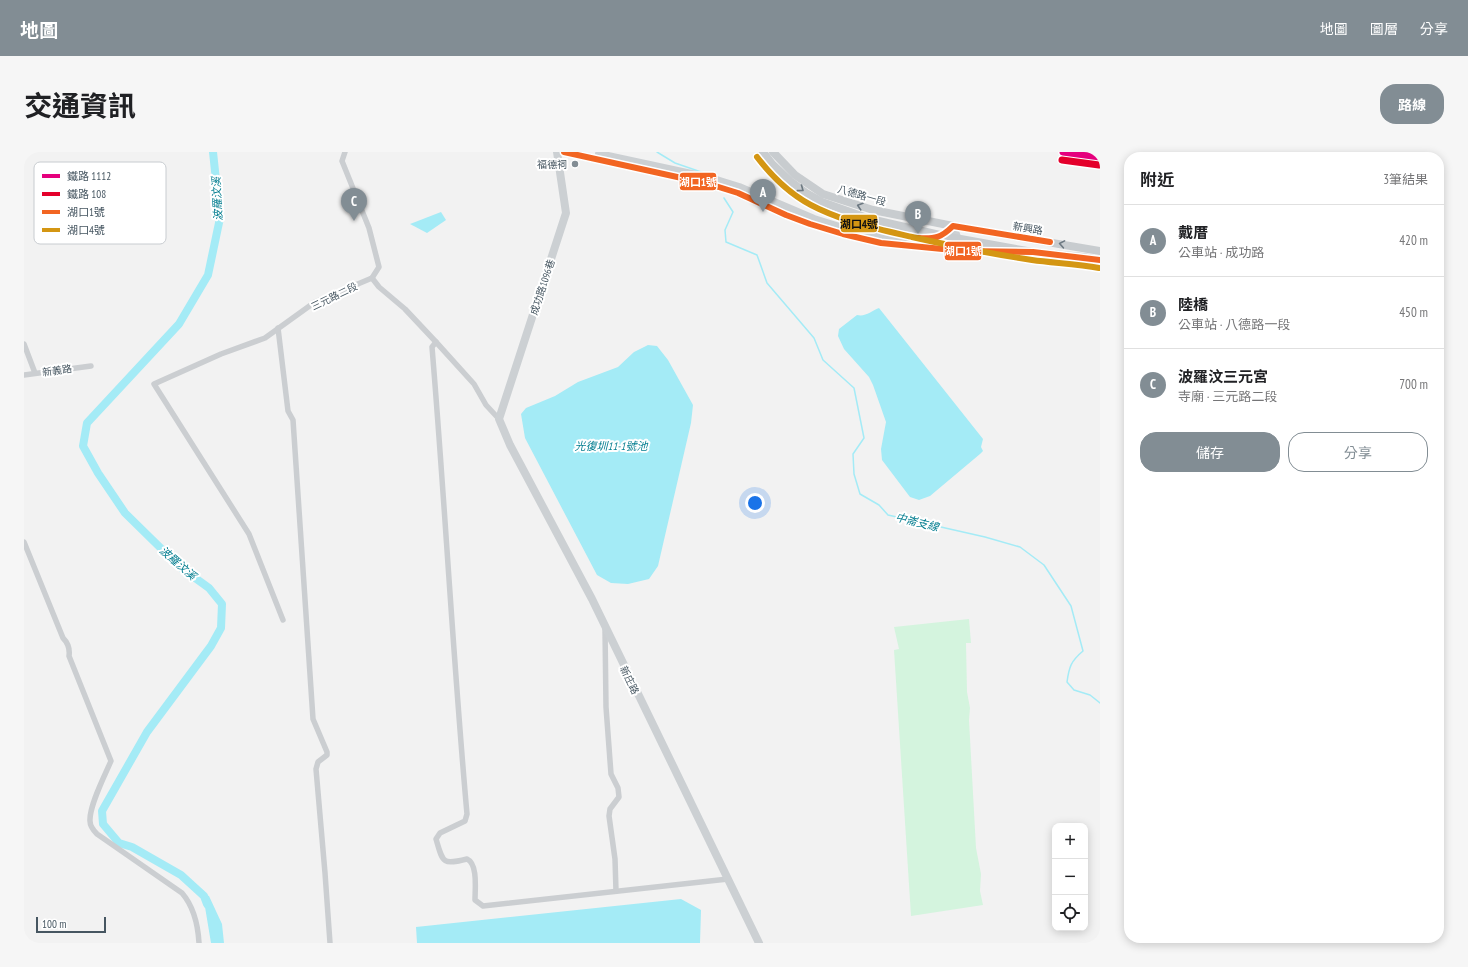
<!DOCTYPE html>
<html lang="zh-TW">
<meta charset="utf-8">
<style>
:root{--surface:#fff;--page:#f6f6f6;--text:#202124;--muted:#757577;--line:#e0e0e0;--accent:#828d94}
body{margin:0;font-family:"PT Sans Narrow","Noto Sans TC",sans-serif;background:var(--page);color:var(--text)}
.controls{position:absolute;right:12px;bottom:12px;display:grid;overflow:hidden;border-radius:8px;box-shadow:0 2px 10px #0003}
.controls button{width:36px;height:36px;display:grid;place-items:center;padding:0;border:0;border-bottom:1px solid var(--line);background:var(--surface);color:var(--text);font:20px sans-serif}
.scale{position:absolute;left:12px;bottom:10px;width:70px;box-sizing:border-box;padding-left:4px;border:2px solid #465661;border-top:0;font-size:11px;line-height:14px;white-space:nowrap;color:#465661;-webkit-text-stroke:3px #fff;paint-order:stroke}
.you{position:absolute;left:731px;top:351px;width:14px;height:14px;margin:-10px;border:3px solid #fff;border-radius:50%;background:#1a73e8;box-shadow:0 0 0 6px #1a73e833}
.badge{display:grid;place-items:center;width:26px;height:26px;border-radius:50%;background:var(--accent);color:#fff;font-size:13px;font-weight:700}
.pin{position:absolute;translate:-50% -33px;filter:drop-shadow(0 1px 2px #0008)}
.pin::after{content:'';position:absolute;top:21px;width:14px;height:12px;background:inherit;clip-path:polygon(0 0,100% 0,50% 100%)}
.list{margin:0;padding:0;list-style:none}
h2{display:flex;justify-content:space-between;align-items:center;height:52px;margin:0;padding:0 16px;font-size:17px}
h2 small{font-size:13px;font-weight:400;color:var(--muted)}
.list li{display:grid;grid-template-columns:26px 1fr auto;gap:12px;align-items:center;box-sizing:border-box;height:72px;padding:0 16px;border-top:1px solid var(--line)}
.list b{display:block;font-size:15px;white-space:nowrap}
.list p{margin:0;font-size:13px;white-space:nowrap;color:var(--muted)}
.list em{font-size:13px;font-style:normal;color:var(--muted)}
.actions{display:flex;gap:8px;padding:12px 16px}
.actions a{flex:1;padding:9px 0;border:1px solid var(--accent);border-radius:16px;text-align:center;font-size:14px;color:var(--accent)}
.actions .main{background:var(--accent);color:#fff}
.icon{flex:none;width:22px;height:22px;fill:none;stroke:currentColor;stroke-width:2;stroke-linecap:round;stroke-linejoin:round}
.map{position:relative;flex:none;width:1076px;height:791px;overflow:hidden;border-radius:16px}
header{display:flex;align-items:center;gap:24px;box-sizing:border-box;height:56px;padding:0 20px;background:var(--accent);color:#fff}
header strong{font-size:19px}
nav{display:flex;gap:22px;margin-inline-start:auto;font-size:14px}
.intro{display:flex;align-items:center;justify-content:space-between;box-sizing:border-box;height:96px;padding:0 24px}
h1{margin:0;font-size:28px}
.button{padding:10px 18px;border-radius:16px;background:var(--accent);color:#fff;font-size:14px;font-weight:700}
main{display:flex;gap:24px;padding:0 24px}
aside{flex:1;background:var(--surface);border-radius:16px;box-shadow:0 2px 10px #0003}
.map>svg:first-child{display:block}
.green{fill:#d4f4de}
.water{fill:#a4ebf6}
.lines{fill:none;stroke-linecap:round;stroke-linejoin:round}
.stream{stroke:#a4ebf6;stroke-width:1.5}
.river{stroke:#a4ebf6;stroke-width:8}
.street{stroke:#cbced1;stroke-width:5.5}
.secondary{stroke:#ccd0d3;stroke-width:8}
.primary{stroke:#c8cccf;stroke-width:8}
.bus-1-casing{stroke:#fff;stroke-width:9}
.bus-2-casing{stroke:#fff;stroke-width:9}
.bus-1{stroke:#f26522;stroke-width:6}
.bus-2{stroke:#d49613;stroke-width:6}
.rail-1-casing{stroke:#fff;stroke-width:10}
.rail-2-casing{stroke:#fff;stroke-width:10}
.rail-1{stroke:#e5007d;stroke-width:7}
.rail-2{stroke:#e4002b;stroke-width:7}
.oneway{stroke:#6d7982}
.poi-dot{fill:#828d94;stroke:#fff;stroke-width:1.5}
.labels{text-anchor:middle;stroke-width:4;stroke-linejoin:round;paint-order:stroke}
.poi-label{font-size:10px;fill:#465661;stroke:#fff;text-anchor:end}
.street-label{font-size:10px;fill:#465661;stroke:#fff}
.water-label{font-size:11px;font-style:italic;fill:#047e90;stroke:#fff}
.key{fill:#fff;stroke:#c8ccd0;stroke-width:1}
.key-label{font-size:11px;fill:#465661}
.line-badge{stroke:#fff;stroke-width:1.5}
.badge-label{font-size:11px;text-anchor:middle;font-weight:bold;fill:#fff}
.pale-badge-label{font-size:11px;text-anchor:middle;font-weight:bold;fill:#111}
</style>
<header>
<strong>地圖</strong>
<nav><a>地圖</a><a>圖層</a><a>分享</a></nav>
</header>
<div class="intro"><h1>交通資訊</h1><a class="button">路線</a></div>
<main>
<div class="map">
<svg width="1076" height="791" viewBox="0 0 1076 791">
<rect width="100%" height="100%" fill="#f2f2f2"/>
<path class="green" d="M 945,467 L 947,491 L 942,491 L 943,540 L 946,556 L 945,568 L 952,696 L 957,722 L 956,739 L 959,753 L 887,764 L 870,498 L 875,497 L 870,475 Z"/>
<g class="water">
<path d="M 417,60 L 422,68 L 403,81 L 386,72 Z"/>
<path d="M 855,156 L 959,287 L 957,295 L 959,299 L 956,302 L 906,344 L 895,348 L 886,345 L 858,308 L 857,297 L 862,270 L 849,233 L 845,225 L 820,197 L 814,184 L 815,177 L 833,163 C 842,165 847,159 855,156 Z"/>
<path d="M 624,193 L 633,194 L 644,208 L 669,253 L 667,271 L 634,414 L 625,427 L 604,432 L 587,431 L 573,423 L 501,286 L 497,262 L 502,256 L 531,244 L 554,230 L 594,215 L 610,200 Z"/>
<path d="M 176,742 L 185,744 L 198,772 L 200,791 L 187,791 L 181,755 Z"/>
<path d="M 657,747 L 677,758 L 676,791 L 393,791 L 392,775 Z"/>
</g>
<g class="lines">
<g class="stream">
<path d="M 633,0 L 651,11 L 680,21"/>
<path d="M 700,46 L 709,60 L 701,78 L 702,90 L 733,103 L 743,131 L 790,186 L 799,208 L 830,236 L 840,286 L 829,302 L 830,322 L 836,342 L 855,353 L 864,363 L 961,385 L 996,395 L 1020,413 L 1047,454 L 1059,499 C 1047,509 1045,515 1043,530 L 1050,538 L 1066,543 L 1076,551"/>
</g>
<path class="river" d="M 183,752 L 180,744 L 157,723 L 108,695 L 95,691 L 79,672 L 78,659 L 123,580 L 187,494 L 197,476 L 198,452 L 185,436 L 156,415 L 101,361 L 74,321 L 59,294 L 63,271 L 155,172 L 184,123 L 196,66 L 189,0"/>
<g class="street">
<path d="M 348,126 L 355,135 L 381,157 L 412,190 L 450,232 L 462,253 L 475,267"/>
<path d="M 254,176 L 264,259 L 269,268 L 289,567 L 303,600 L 303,603 L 294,610 L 292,617 L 301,721 L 306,791"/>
<path d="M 412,190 L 408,195 C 421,351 429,507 443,662 L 441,669 L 416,681 L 412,687 C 419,711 418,713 443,707 C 454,712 451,737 451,748 L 459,754 L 704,727"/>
<path d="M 0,192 L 11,221"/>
<path d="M 0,223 L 67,214"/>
<path d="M 0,390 L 39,486 C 44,491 46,497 45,504 L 87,609 C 81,623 65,654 66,669 C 66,674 70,679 73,682 L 158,741 C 170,755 174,773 175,791"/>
<path d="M 259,468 L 225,382 L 130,232 L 197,202 L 241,186 L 291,150 L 348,126 L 355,115 L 345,76 L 318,9 L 321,0"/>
<path d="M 581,477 L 582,555 L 587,622 L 594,636 L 595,645 L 586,657 L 585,664 L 591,707 L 592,739"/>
</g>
<g class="secondary">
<path d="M 533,0 L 542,61 L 475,267 L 486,293 L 568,447 L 735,791"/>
<path d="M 540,0 L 685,32 L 714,41 L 762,63 L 786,72 L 819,82 L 857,91 L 939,99 L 993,100"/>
<path d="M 575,2 L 686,26 L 715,35 L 790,67 L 822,77 L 856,84 L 909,87 L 920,84 L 929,74 L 933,85 L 932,90 L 923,98"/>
</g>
<g class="primary">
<path d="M 739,0 L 748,12 L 766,29 L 782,41 L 798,50 L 846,67 L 920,84 L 1009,100 L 1059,105 L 1076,108"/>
<path d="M 749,0 L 771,23 L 799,42 L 849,58 L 929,74 L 1076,99"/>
</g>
<g class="bus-1-casing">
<g id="bus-1">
<path d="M 540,0 L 685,32 L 714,41 L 762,63 L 786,72 L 819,82 L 857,91 L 939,99 L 1009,100 L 1076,108"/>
<path d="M 894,86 C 911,87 917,86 929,74 L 1026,90"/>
</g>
</g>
<g class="bus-2-casing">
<path id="bus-2" d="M 733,5 C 749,26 770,46 795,57 C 825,71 857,78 888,85 C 928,94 968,102 1008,108 C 1030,111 1053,112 1075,116"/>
</g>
<use href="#bus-1" class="bus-1"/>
<use href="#bus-2" class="bus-2"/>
<g class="rail-1-casing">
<path id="rail-1" d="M 1039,0 L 1076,5"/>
</g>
<g class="rail-2-casing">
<path id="rail-2" d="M 1038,8 L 1075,13"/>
</g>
<use href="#rail-1" class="rail-1"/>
<use href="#rail-2" class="rail-2"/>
</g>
<defs><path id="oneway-chevron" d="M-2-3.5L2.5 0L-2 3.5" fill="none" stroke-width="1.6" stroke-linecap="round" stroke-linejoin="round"/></defs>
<g class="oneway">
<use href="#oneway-chevron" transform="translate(777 37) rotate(36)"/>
<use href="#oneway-chevron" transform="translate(836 54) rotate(-162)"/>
<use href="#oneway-chevron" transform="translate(1038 92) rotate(-170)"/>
</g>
<circle class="poi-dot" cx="551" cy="12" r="4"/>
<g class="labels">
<g class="poi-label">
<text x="543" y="16">福德祠</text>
</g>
<g class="street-label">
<text transform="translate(838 43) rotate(16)" y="4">八德路一段</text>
<text transform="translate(1004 76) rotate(9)" y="4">新興路</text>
<text transform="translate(518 135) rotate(-72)" y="4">成功路1096巷</text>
<text transform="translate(310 144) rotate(-26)" y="4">三元路二段</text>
<text transform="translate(33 218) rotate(-8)" y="4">新義路</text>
<text transform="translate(606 528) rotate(64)" y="4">新庄路</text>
</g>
<g class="water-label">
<text transform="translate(193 47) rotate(-93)" y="4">波羅汶溪</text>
<text x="587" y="298">光復圳11-1號池</text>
<text transform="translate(893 370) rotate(14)" y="4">中崙支線</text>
<text transform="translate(154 411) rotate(41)" y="4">波羅汶溪</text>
</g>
</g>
<rect x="10" y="10" width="132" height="82" rx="6" class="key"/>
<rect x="18" y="22" width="18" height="4" fill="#e5007d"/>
<rect x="18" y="40" width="18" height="4" fill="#e4002b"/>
<rect x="18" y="58" width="18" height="4" fill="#f26522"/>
<rect x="18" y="76" width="18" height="4" fill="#d49613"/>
<g class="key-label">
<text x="43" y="28">鐵路 1112</text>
<text x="43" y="46">鐵路 108</text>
<text x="43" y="64">湖口1號</text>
<text x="43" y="82">湖口4號</text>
</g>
<g class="line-badge">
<rect x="655" y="20" width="38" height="19" rx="4" fill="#f26522"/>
<rect x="816" y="62" width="38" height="19" rx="4" fill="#d49613"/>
<rect x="920" y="89" width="38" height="20" rx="4" fill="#f26522"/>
</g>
<g class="badge-label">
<text x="674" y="34">湖口1號</text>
<text x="939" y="103">湖口1號</text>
</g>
<g class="pale-badge-label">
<text x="835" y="76">湖口4號</text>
</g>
</svg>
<div class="controls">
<button>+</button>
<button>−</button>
<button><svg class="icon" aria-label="locate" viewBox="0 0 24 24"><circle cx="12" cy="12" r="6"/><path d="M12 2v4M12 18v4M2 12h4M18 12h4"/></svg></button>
</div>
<div class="scale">100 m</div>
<div class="you"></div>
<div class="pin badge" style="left:739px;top:60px">A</div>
<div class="pin badge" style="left:894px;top:82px">B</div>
<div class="pin badge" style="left:330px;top:69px">C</div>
</div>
<aside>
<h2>附近<small>3筆結果</small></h2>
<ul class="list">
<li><span class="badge">A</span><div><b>戴厝</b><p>公車站 · 成功路</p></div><em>420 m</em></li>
<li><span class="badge">B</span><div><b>陸橋</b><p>公車站 · 八德路一段</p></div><em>450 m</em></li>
<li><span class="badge">C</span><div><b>波羅汶三元宮</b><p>寺廟 · 三元路二段</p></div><em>700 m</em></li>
</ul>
<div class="actions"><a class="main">儲存</a><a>分享</a></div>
</aside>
</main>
